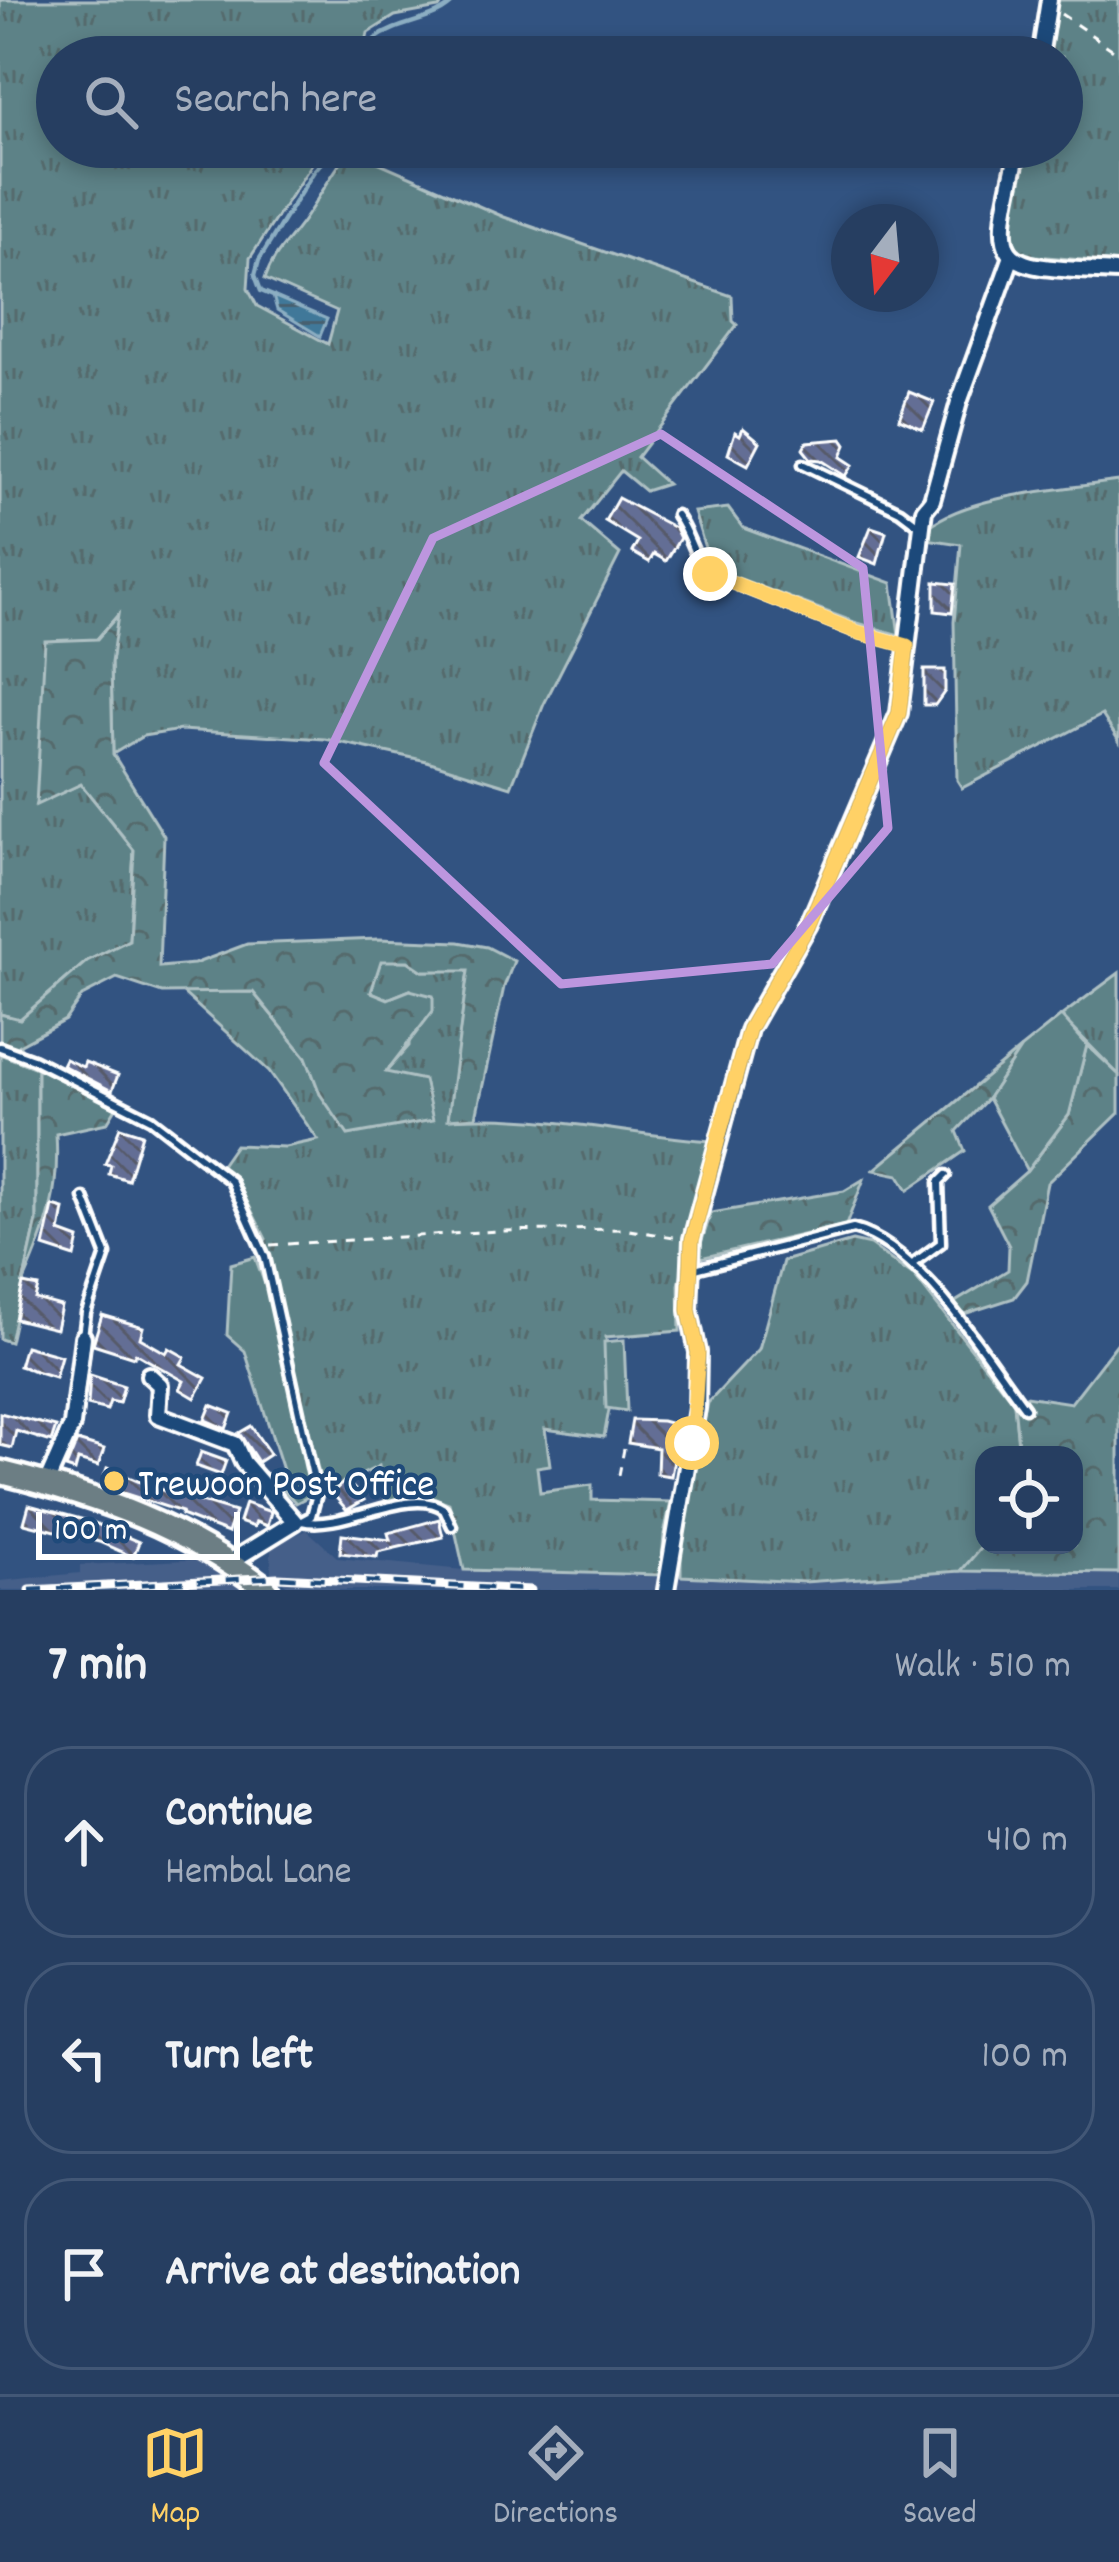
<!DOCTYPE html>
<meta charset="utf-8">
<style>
:root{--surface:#263e61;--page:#2e4567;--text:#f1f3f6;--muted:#a4aebd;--line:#425776;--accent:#ffd166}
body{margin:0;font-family:Dekko,sans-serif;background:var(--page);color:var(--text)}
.controls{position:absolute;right:36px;bottom:36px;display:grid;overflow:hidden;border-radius:24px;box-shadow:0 6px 18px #0003}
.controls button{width:108px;height:108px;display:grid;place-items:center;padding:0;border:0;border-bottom:3px solid var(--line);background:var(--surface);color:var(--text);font:60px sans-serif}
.compass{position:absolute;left:831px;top:204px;width:108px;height:108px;border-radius:50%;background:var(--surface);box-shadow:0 6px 18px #0003;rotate:196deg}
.scale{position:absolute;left:36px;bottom:30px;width:204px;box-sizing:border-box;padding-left:12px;border:6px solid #fff;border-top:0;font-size:33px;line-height:42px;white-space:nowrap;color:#fff;-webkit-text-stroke:9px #1f4a7a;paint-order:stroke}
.stop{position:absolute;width:36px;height:36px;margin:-27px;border:9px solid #ffd166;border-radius:50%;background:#fff}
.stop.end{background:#ffd166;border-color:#fff;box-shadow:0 3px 12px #0008}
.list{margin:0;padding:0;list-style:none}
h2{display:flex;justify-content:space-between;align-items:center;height:156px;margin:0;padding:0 48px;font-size:51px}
h2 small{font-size:39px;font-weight:400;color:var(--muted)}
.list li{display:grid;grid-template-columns:78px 1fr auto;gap:36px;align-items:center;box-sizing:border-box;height:192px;margin:0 24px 24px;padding:0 24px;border:3px solid var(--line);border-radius:48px}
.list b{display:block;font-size:45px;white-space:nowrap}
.list p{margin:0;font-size:39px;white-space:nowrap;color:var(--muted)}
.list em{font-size:39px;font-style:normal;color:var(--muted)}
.icon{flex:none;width:66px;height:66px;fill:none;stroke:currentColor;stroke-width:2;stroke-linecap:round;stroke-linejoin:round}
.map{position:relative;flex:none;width:1119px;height:1590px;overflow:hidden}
.search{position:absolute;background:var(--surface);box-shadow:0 6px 18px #0003;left:36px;right:36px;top:36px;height:132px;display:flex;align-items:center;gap:30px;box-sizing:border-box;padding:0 42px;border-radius:66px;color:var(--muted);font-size:45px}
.sheet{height:804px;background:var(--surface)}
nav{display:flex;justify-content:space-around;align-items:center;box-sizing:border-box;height:168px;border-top:3px solid var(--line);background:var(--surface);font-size:33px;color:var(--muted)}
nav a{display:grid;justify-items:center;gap:6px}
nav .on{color:var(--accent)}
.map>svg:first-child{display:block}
.built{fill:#455e89}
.grass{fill:url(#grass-tufts);stroke:#aec0c3;stroke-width:3}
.forest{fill:url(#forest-crowns);stroke:#aec0c3;stroke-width:3}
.garden{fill:#5d8287;stroke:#aec0c3;stroke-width:3}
.water{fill:url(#water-rules);stroke:#8caec2;stroke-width:3}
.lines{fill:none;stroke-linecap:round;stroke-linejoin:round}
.stream{stroke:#8caec2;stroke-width:4.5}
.building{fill:url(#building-back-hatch);stroke:#fff;stroke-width:3}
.service-casing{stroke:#fff;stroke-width:15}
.minor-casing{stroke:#fff;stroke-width:22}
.primary-casing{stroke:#fff;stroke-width:30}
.path{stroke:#fff;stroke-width:3;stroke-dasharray:9 9;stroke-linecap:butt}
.service{stroke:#1f4a7a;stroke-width:6}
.minor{stroke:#1f4a7a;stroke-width:14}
.primary{stroke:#6c7e84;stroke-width:21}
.rail-casing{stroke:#fff;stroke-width:9}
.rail{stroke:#1f4a7a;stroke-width:4.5;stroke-dasharray:14;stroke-linecap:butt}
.route{stroke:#ffd166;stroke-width:15}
.marked{fill:none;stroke:#bd96df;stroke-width:9;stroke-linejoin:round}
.poi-dot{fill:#ffd166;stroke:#1f4a7a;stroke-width:4.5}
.labels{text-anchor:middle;stroke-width:9;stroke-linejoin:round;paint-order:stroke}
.poi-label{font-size:39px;fill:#fff;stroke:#1f4a7a;text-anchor:start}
</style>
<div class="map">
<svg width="1119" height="1590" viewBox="0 0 1119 1590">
<defs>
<pattern id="grass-tufts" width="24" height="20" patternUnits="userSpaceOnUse" patternTransform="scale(3)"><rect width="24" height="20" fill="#5d8287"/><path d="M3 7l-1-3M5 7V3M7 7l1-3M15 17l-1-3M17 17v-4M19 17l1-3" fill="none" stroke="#556a6c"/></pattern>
<pattern id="forest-crowns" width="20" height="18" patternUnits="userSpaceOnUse" patternTransform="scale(3)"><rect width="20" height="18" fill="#5d8287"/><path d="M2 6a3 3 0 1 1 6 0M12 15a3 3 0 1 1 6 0" fill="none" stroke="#556a6c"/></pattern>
<pattern id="water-rules" width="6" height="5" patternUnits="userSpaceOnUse" patternTransform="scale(3)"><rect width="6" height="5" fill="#3f7899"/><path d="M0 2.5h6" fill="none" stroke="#46606f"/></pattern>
<pattern id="building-back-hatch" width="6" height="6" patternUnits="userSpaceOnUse" patternTransform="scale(3)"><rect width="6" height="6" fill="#646e95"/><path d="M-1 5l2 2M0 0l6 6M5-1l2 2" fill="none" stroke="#565a69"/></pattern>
</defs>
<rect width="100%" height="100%" fill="#325381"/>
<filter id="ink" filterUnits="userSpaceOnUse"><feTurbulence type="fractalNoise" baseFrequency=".00833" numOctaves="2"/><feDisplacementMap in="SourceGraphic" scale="24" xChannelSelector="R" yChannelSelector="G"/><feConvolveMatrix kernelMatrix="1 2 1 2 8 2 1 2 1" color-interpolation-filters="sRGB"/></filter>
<g filter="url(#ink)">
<g class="built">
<path d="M 307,1530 L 338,1558 L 464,1570 L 804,1582 L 961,1571 L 1119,1573 L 1119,1590 L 292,1590 L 271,1572 L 271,1546 Z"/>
<path d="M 208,1559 L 246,1590 L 0,1590 L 0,1581 L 80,1573 L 80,1565 Z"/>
</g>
<g class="grass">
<path d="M 0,0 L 445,0 L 439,8 L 395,16 L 368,33 L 363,57 L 57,57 L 57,147 L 323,147 L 250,258 L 248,289 L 257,306 L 328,344 L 337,311 L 265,279 C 274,251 292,239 307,215 C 322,193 333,171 350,150 L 504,217 L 732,296 L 733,321 L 737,325 L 637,457 L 667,484 L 645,491 L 621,471 L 581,521 L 620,554 L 544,704 L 511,787 L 427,761 L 325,739 L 181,730 L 143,736 L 113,754 L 111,663 L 116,617 L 97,639 L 36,804 L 81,784 L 134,850 L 129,940 L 87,961 L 20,1020 L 0,1014 Z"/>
<path d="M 1057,0 L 1119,0 L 1119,263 L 1022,255 C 996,230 1019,179 1027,147 L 1062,147 L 1062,57 L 1046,57 Z"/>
<path d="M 1119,481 L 1119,741 L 1102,715 L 962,788 L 957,780 L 954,622 L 961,544 L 926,539 L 927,528 C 969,494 1066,489 1119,481 Z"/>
<path d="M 728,508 L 743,528 L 892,583 L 899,635 L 854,622 L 714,569 L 701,557 L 705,548 L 694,512 Z"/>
<path d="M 381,960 L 408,961 L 423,971 L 468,970 L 449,1119 C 537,1113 623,1134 711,1141 L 679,1285 L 680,1331 L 606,1337 L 609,1410 L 604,1437 L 545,1429 L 550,1465 L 537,1467 L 540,1492 L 592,1485 L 592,1500 L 671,1502 L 664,1534 L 661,1575 L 464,1570 L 449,1503 L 430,1496 L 386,1504 L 379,1466 L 321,1495 L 268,1249 L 260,1246 L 266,1239 L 236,1180 L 221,1165 L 235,1145 L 285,1147 L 318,1140 L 269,1071 L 181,991 L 253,992 L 306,1057 L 320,1094 L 385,1073 L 409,1046 L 410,990 L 388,999 L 370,991 Z"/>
<path d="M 1119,973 L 1119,1075 L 1061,1016 Z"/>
<path d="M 0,1054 L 37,1068 L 37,1221 L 10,1342 L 0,1339 Z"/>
<path d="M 852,1241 L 870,1245 L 915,1277 L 1014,1403 L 1019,1455 L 984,1455 L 984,1544 L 961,1571 L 804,1582 L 681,1576 L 681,1526 L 708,1403 L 759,1349 L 783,1261 Z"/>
</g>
<g class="forest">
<path d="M 118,615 L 111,663 L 113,754 L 164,836 L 159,967 L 194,964 L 247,944 L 379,939 L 459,942 L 487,947 L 514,961 L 504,987 L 476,1117 L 448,1119 L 468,971 L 423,971 L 408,961 L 381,961 L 371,992 L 388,999 L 410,990 L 433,996 L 433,1011 L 386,1072 L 424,1080 L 433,1120 L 348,1135 L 320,1094 L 306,1057 L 253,992 L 162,993 L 117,978 L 82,996 L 65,1020 L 19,1045 L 37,1068 L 116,1108 L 107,1123 L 56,1134 C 60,1194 47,1229 23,1284 L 37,1221 L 37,1068 L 0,1054 L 0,1014 L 20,1019 L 87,961 L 129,940 L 134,850 L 81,784 L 36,805 L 45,641 L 97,639 Z"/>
<path d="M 1087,1045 L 1119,1075 L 1119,1113 L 1047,1183 L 1027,1281 L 1014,1298 L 961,1315 L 952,1304 L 1008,1270 L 1009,1246 L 988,1205 L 1027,1171 L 1069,1115 Z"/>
<path d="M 1021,1048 L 988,1098 L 957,1131 L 965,1151 L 908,1190 L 899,1175 L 874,1170 Z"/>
<path d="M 864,1179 L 846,1225 L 696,1259 L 711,1213 L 844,1191 Z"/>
<path d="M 1119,1341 L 1119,1573 L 961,1571 L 984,1544 L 1074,1545 L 1074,1455 L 1019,1455 L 1014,1403 L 1026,1396 L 1071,1403 Z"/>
</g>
<g class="garden">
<path d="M 1061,1016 L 1087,1045 L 1069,1115 L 1027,1171 L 988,1098 L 1021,1048 Z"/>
<path d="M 255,1257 L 273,1306 L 315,1493 L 296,1503 L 273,1479 L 283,1470 L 245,1351 L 227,1335 L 231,1264 Z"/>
<path d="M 624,1340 L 627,1411 L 606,1408 L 604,1342 Z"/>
</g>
<path class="water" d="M 273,296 L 327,319 L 320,336 L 277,310 Z"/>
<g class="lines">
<g class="stream">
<path d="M 371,57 L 375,39 C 402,20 437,22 455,0"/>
<path d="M 273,296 L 261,291 L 255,275 L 259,260 L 314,171 L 335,147"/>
</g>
</g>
<g class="building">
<path d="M 909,392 L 934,402 L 923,429 L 899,419 Z"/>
<path d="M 743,428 L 760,442 L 748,465 L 728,454 L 735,432 L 740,435 Z"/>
<path d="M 842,439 L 846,445 L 841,457 L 853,465 L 846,476 L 821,460 L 811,459 L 803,449 L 807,442 Z"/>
<path d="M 618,498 L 675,528 L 680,538 L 666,561 L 654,554 L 649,562 L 632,552 L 638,541 L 605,521 Z"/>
<path d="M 871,527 L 886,532 L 877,564 L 859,557 Z"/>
<path d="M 935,582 L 955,584 L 952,613 L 935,611 Z"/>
<path d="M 924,670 L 945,670 L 945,691 L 935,705 L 924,705 Z"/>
<path d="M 65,1059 L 83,1067 L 85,1062 L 118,1075 L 112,1091 L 62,1065 Z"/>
<path d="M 120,1127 L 142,1134 L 128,1180 L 109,1174 L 111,1165 L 105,1164 Z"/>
<path d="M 53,1206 L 64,1209 L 60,1232 L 79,1239 L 75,1257 L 44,1247 Z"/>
<path d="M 23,1284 L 38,1287 L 35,1299 L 61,1306 L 56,1329 L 15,1319 Z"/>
<path d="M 102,1315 L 143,1327 L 140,1338 L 166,1353 L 169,1348 L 185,1357 L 181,1364 L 206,1378 L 195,1398 L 180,1389 L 184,1381 L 135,1353 L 134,1357 L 93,1344 Z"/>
<path d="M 25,1346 L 61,1356 L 55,1377 L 19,1366 Z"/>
<path d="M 90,1375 L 124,1386 L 119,1403 L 110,1401 L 107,1410 L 88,1405 Z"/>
<path d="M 211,1405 L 232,1413 L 226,1429 L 205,1420 Z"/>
<path d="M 0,1413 L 56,1427 L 51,1442 L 16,1431 L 12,1448 L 0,1445 Z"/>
<path d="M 632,1420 L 662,1421 L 680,1426 L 671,1476 L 657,1474 L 658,1448 L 628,1443 Z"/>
<path d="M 251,1426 L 270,1454 L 258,1462 L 239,1433 Z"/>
<path d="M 77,1441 L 104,1449 L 98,1466 L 78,1460 L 75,1471 L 66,1468 Z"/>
<path d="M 201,1452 L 226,1461 L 221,1475 L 196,1466 Z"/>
<path d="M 107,1468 L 152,1487 L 235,1512 L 228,1533 L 181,1515 L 182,1512 L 101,1486 Z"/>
<path d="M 346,1480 L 364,1500 L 347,1510 L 332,1493 Z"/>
<path d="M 245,1503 L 271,1512 L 267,1526 L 256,1522 L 254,1527 L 239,1522 Z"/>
<path d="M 29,1505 L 92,1522 L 139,1542 L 133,1557 L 99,1542 L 24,1523 Z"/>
<path d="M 439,1519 L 443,1537 L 378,1552 L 377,1557 L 340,1553 L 342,1534 L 390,1540 L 388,1533 Z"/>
</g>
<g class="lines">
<g class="service-casing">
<g id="service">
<path d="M 803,464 L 900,511 L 921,527"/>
<path d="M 676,515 C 691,535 692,558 710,574 L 857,632 L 905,645"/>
<path d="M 0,1047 L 33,1059 L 151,1119 L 231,1181 L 265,1257 L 317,1494 L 311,1516 L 298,1523"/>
<path d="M 915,1262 L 941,1243 L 939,1182 L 946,1175"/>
<path d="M 695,1269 L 853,1229 C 920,1246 984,1354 1025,1408"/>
<path d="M 83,1336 L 86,1313 L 106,1254 L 84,1198"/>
<path d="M 302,1521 C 343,1531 411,1485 444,1509 L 452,1526"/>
</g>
</g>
<g class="minor-casing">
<g id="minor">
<path d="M 1040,57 L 1049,0"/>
<path d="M 1019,147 C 989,272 994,266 1119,272"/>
<path d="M 149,1375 L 160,1385 L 158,1415 L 235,1444 L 243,1462 L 295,1522 L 230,1562"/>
<path d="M 46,1484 L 72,1425 L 83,1337"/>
<path d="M 666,1590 L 697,1408 L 698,1352 L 689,1310 L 692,1239 L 749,1029 L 809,924 L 899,713 L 924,510 L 932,500 L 959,402 L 1011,259"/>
</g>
</g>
<g class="primary-casing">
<path id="primary" d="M 0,1472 C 101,1497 184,1526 267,1590"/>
</g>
<g class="path">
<path d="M 1061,14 L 1119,54"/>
<path d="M 270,1245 L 498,1231 L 623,1229 L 680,1238"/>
<path d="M 619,1475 L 624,1449"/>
</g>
<use href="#service" class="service"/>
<use href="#minor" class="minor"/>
<use href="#primary" class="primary"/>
<g class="rail-casing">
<path id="rail" d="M 30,1590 L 278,1577 L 531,1590"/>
</g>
<use href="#rail" class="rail"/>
</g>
</g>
<g class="lines" filter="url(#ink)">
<path class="route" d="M 692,1443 L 698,1352 L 689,1310 L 692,1240 L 720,1132 L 749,1029 L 809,924 L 899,713 L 907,646 L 857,632 L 710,574"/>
</g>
<path class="marked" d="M 661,434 L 863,568 L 888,828 L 772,964 L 561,984 L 324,763 L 433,538 Z"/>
<circle class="poi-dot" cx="114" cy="1481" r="12"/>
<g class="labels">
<g class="poi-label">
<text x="138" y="1495">Trewoon Post Office</text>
</g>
</g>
</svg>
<div class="controls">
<button><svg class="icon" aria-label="locate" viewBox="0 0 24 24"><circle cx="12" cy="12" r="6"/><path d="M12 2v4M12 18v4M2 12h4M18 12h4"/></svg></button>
</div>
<svg class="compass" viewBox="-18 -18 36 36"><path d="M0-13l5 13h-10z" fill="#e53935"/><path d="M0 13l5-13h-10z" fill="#a4aebd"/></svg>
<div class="scale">100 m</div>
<div class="stop" style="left:692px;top:1443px"></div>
<div class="stop end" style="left:710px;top:574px"></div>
<div class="search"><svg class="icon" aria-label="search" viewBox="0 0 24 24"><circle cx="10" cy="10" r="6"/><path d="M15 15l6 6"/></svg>Search here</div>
</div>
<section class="sheet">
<h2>7 min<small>Walk · 510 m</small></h2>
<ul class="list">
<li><svg class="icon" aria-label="ahead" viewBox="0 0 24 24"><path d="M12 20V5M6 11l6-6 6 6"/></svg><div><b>Continue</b><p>Hembal Lane</p></div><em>410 m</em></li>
<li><svg class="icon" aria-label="left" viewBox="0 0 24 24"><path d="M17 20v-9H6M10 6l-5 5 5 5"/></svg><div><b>Turn left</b></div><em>100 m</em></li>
<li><svg class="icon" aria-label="arrive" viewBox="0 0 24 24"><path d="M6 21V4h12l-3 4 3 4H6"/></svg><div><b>Arrive at destination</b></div></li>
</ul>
</section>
<nav>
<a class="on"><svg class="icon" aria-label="map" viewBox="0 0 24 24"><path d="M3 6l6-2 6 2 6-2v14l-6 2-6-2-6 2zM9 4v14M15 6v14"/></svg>Map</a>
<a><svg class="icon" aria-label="directions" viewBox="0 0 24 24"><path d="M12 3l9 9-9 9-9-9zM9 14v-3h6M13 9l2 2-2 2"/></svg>Directions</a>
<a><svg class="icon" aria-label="saved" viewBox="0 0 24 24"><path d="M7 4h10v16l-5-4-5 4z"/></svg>Saved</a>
</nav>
